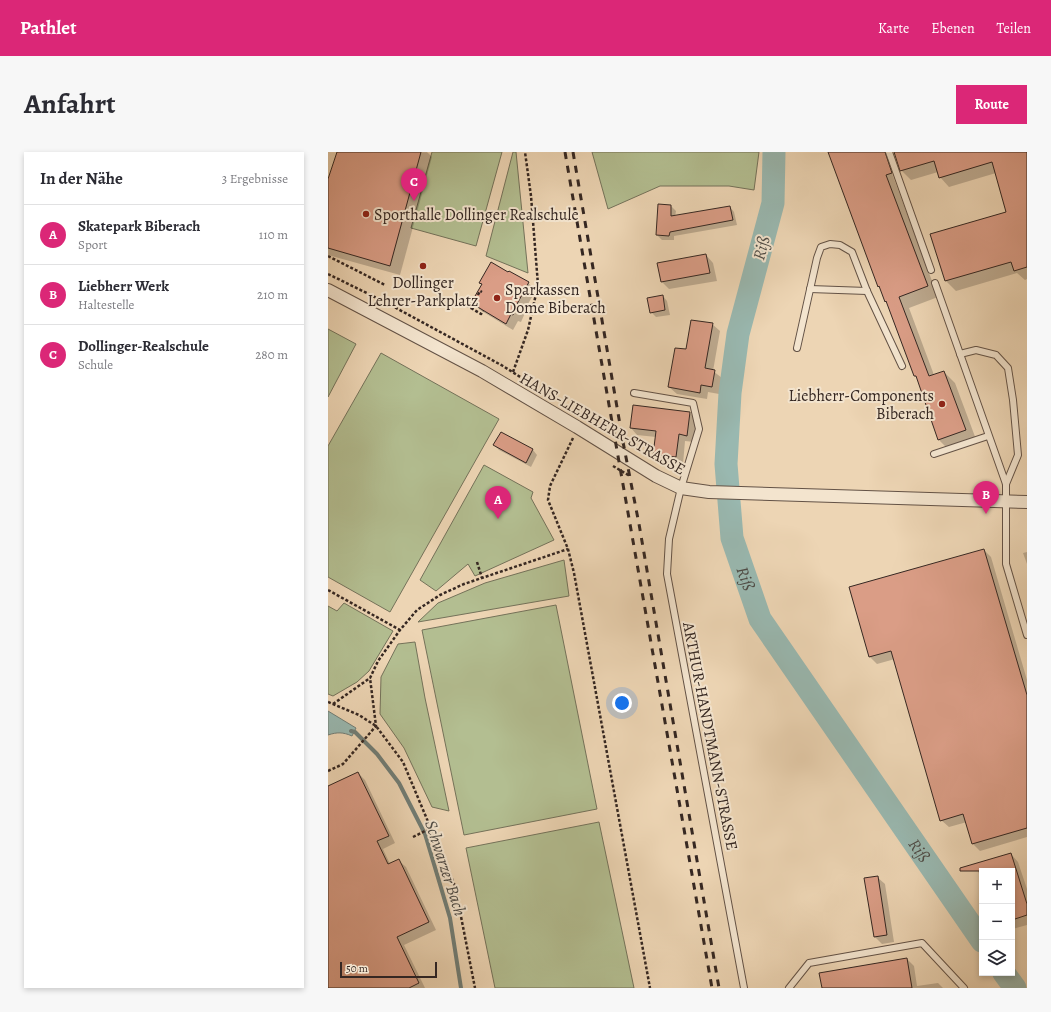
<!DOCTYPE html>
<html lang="de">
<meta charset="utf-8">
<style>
:root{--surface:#fff;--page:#f7f7f7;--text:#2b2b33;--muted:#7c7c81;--line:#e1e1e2;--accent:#db2777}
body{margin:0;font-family:Alegreya,serif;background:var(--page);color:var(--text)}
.controls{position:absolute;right:12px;bottom:12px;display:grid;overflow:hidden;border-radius:0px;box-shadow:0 2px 6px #0003}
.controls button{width:36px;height:36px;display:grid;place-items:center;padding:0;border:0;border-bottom:1px solid var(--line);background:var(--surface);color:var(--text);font:20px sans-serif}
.scale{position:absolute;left:12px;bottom:10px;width:97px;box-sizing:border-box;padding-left:4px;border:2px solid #352722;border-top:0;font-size:11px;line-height:14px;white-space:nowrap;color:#352722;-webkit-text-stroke:3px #f3e4ce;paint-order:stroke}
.you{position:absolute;left:294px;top:551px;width:14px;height:14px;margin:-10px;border:3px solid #fff;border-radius:50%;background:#1a73e8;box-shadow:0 0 0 6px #1a73e833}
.badge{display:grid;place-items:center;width:26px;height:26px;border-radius:50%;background:var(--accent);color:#fff;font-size:13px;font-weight:700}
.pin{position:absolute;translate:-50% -33px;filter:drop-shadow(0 1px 2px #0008)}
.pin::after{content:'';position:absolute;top:21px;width:14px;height:12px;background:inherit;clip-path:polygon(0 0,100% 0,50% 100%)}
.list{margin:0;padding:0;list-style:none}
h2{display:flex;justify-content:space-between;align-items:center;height:52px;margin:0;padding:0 16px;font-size:17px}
h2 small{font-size:13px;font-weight:400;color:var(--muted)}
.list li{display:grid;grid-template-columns:26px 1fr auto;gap:12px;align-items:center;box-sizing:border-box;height:60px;padding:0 16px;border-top:1px solid var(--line)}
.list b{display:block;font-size:15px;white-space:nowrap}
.list p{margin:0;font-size:13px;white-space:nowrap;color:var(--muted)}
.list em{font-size:13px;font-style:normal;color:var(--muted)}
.icon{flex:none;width:22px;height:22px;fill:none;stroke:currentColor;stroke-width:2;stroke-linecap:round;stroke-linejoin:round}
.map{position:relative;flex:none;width:699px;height:836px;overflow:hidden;border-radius:0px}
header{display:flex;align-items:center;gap:24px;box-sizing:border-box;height:56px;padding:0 20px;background:var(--accent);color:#fff}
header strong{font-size:19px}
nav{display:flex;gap:22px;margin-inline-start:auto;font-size:14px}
.intro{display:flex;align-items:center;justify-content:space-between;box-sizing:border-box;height:96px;padding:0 24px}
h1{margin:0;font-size:28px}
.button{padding:10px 18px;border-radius:0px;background:var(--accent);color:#fff;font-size:14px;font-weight:700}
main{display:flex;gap:24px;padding:0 24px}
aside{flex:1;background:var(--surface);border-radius:0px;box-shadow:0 2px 6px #0003}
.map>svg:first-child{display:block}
.green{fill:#b3be91;stroke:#74725a}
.water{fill:#99b8b0;stroke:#717e77}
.shadow{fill:#0003}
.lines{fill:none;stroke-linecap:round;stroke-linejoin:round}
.stream{stroke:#717e77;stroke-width:4}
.river{stroke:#99b8b0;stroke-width:23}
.building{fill:#da9d86;stroke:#352722}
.lane-casing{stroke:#635246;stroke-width:8}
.street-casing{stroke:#635246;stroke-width:14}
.path{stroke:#352722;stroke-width:2.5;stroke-dasharray:3 2;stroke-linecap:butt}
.lane{stroke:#f3e4ce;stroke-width:6}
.street{stroke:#f3e4ce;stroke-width:12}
.rail{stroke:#352722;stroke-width:3;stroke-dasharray:7 7;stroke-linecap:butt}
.poi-dot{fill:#8f2418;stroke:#f3e4ce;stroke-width:1.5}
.labels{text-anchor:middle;stroke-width:4;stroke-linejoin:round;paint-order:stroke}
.poi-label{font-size:16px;fill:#352722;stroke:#f3e4ce;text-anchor:start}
.street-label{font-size:16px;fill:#352722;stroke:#f3e4ce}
.water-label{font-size:17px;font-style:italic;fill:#4e4b46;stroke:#f3e4ce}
</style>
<header>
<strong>Pathlet</strong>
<nav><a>Karte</a><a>Ebenen</a><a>Teilen</a></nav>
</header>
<div class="intro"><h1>Anfahrt</h1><a class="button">Route</a></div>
<main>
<aside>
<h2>In der Nähe<small>3 Ergebnisse</small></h2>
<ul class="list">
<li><span class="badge">A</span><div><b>Skatepark Biberach</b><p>Sport</p></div><em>110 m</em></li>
<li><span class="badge">B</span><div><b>Liebherr Werk</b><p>Haltestelle</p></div><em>210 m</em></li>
<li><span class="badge">C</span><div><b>Dollinger-Realschule</b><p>Schule</p></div><em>280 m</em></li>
</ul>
</aside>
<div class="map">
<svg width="699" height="836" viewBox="0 0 699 836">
<rect width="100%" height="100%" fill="#edd5b4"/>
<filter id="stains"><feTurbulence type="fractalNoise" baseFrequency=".005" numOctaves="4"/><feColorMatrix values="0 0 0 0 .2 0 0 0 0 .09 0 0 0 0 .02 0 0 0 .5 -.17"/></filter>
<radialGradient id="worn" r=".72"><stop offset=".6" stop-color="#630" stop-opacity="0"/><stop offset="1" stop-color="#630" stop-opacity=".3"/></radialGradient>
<g class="green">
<path d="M 104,0 L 174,0 L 148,94 L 83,76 Z"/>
<path d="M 185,0 L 188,0 L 200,121 L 158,104 Z"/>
<path d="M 264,0 L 431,0 L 426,38 L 401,34 L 332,34 L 280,57 Z"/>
<path d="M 0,177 L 28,192 L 0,245 Z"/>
<path d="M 53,201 L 171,267 L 62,460 L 0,425 L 0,294 Z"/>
<path d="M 156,313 L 205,340 L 203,346 L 226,388 L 147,424 L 140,412 L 108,439 L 92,428 Z"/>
<path d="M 236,408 L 241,444 L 90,470 L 110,451 L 157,431 Z"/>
<path d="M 16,451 L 65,479 L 41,519 L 29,530 L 5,544 L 0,542 L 0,454 L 9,459 Z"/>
<path d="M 228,453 L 269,657 L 136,683 L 94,478 Z"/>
<path d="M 87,490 L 97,546 L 121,659 L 104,655 L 76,596 L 52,562 L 53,525 L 70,492 Z"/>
<path d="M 271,670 L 306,836 L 167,836 L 138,696 Z"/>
</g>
<path class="water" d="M 0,559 L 28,576 L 24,584 C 15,580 9,580 0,583 Z"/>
<g class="shadow">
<path d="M 10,0 L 99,0 L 104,5 L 72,123 L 0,103 L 0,30 Z"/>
<path d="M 501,0 L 556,0 L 610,145 L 581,156 L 606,223 L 616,220 L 627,231 L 649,290 L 622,299 L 611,288 L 591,227 L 587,224 L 560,152 L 558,149 L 553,137 L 551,134 Z"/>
<path d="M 567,0 L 699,0 L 699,127 L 697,128 L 689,121 L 628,139 L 618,129 L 603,83 L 680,61 L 668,21 L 621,35 L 612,25 L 610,20 L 583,28 L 573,18 Z"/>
<path d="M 343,54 L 348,59 L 347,65 L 402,55 L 406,60 L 409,73 L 346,84 L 346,88 L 334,88 L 329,83 Z"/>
<path d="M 378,103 L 385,111 L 389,129 L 341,137 L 334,130 Z"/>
<path d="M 181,122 L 200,131 L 208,138 L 196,159 L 197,161 L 193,170 L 190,169 L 185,178 L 152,158 L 145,151 L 154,133 L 152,131 Z"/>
<path d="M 335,144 L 339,149 L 342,163 L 328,165 L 323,160 Z"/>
<path d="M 384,172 L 392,179 L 385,219 L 394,226 L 391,242 L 380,240 L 379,247 L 349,242 L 341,235 L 359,199 Z"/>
<path d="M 305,254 L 362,261 L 369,268 L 366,290 L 357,289 L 355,312 L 333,309 L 326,302 L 328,285 L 309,283 L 303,276 Z"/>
<path d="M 173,281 L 205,298 L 209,303 L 203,315 L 171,298 L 166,293 Z"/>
<path d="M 656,398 L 663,405 L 699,528 L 699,685 L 652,699 L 645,692 L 639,670 L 621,675 L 613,668 L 567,507 L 549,512 L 542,505 L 522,436 Z"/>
<path d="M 699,400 L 699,412 L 695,401 Z"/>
<path d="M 30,621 L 37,628 L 67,691 L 55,697 L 62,712 L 70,708 L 78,715 L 108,778 L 76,793 L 97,836 L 0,836 L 0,635 Z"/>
<path d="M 683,702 L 690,710 L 699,737 L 699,773 L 684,777 L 684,719 L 654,719 L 654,732 L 648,712 Z"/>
<path d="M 549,725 L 557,732 L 566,790 L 554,792 L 547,785 Z"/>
<path d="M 579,807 L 586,814 L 589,834 L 610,831 L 615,836 L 495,836 Z"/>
</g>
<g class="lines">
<path class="stream" d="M 23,579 L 27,580 L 49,602 L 71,631 L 97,682 L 122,766 L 133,836"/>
<g class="river">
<path id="s1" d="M 446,0 L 445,51 L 410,182 L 402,241 L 398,312 L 404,386 L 432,467 L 654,789"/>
<path d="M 676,821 L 687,836"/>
</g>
</g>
<g class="building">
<path d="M 9,0 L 93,0 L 62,114 L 0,96 L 0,27 Z"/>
<path d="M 500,0 L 557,0 L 564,21 L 558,23 L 600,134 L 571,145 L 601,224 L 616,219 L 638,278 L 610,288 L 588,224 L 586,224 L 558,149 L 557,150 L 551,134 L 550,135 Z"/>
<path d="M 566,0 L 699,0 L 699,115 L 686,119 L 683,110 L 617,129 L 602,82 L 678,60 L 664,10 L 611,26 L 606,9 L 572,19 Z"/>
<path d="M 330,52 L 343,53 L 343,64 L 402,54 L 405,68 L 342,80 L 341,84 L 328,83 Z"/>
<path d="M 378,102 L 382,121 L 333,130 L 329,111 Z"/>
<path d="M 163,110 L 180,120 L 181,119 L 201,130 L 189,152 L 191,153 L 185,163 L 183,162 L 178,172 L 143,151 L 154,132 L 151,131 Z"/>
<path d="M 335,143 L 337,158 L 322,161 L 319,146 Z"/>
<path d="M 363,168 L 385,171 L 377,216 L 387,218 L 384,235 L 373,233 L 372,241 L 340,235 L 347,196 L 358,197 Z"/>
<path d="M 305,253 L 362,260 L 359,284 L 351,282 L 348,305 L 325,303 L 328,279 L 302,276 Z"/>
<path d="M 173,280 L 205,297 L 198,311 L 165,293 Z"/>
<path d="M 656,397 L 699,543 L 699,676 L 644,692 L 635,662 L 612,669 L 563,499 L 541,505 L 521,435 Z"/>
<path d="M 30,620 L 61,684 L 49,689 L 60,712 L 71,707 L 101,770 L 69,785 L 91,831 L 81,836 L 0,836 L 0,634 Z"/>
<path d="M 683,701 L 699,752 L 699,763 L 684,768 L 684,719 L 632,719 L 632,716 Z"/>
<path d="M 550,724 L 559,783 L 546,785 L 536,726 Z"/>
<path d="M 579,806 L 584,836 L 494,836 L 491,821 Z"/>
</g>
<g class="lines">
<g class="lane-casing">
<g id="lane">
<path d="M 561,0 L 603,118"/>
<path d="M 607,131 L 678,332 L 678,412 L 699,483"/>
<path d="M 482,137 L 539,139"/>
<path d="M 469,196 L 489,106 L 493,95 L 502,92 L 512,93 L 524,100 L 539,139 L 574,214"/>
<path d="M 632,202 L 648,198 L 668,203 L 680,216 L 685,248 L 690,303 L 678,332"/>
<path d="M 306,241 L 365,251 L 371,277 L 353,336 L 341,387 L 339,422 L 416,836"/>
<path d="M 606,302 L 660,284"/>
<path d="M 461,836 L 481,811 L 594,791 L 636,836"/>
</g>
</g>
<g class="street-casing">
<path id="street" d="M 0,138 L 154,219 L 249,275 L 328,324 L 353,336 L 381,340 L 699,350"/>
</g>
<g class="path">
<path d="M 0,104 L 57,133"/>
<path d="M 0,122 L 57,150 L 175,214 L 197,228"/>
<path d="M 134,151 L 143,156 L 152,139 L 154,140"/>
<path d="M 143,156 L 153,162 L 155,159"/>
<path d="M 185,220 L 200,178 L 210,133 L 203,44 L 197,0"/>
<path d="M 245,286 L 222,334 L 220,348 L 240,397 L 246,421 L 322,836"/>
<path d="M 285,314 L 302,324"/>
<path d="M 149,410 L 154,426"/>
<path d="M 0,438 L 72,478"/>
<path d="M 0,550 L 31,563 L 48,574 L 75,610 L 127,734 L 147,836"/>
<path d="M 5,552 L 42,526 L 50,509 L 72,478 L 89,458 L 112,443 L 136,432 L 240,397"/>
<path d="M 0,619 L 15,612 L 48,574 L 42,526"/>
<path d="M 85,685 L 103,676"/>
</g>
<use href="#lane" class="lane"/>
<use href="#street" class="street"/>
<g class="rail">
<path d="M 237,0 C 285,279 335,557 384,836"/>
<path d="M 245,0 L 295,290 L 311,372 L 391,836"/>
</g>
</g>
<g class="poi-dot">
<circle cx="38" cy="62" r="4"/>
<circle cx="95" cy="114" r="4"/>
<circle cx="169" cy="146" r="4"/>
<circle cx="614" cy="252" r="4"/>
</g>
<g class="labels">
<g class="poi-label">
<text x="46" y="68">Sporthalle Dollinger Realschule</text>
<text x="95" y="136" text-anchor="middle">Dollinger<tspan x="95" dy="18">Lehrer-Parkplatz</tspan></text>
<text x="177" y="143">Sparkassen<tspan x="177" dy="18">Dome Biberach</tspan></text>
<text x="606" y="249" text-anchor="end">Liebherr-Components<tspan x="606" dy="18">Biberach</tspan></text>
</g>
<g class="street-label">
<text transform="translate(275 271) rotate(30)" y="6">HANS-LIEBHERR-STRASSE</text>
<text transform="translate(383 584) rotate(79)" y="6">ARTHUR-HANDTMANN-STRASSE</text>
</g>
<g class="water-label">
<text transform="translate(433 96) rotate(-75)" y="6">Riß</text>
<text dy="6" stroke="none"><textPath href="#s1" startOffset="434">Riß</textPath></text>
<text dy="6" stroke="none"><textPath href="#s1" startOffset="758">Riß</textPath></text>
<text transform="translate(118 716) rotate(72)" y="6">Schwarzer Bach</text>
</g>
</g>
<rect width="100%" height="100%" filter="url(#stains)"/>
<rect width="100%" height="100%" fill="url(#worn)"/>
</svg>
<div class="controls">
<button>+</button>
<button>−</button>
<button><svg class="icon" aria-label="layers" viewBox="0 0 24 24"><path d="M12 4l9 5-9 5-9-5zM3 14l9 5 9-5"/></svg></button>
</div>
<div class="scale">50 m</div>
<div class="you"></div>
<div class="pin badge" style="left:170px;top:367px">A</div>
<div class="pin badge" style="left:658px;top:362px">B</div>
<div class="pin badge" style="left:86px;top:49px">C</div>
</div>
</main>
